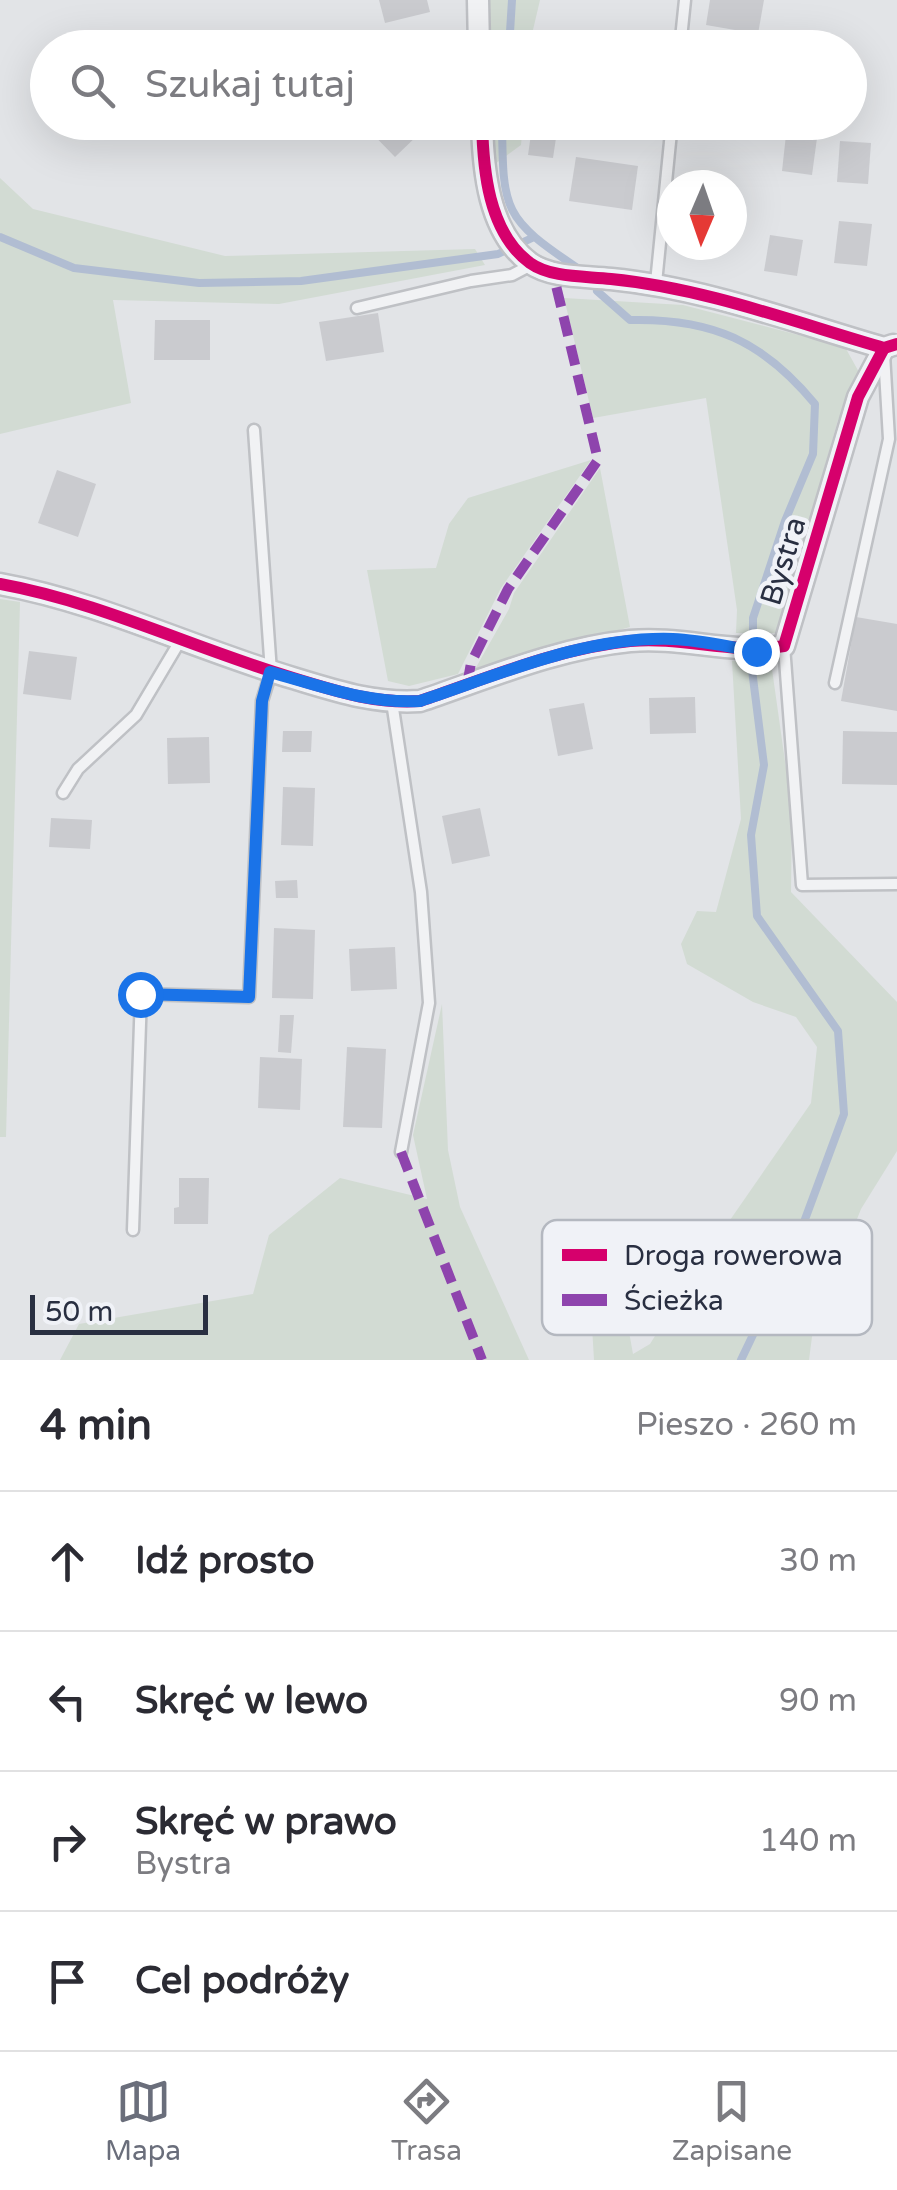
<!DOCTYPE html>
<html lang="pl">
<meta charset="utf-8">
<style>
:root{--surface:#fff;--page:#f7f7f7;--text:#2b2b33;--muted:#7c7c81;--line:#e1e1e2;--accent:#6a6e7b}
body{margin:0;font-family:"Varela Round",sans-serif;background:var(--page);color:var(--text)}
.compass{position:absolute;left:657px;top:170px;width:90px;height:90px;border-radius:50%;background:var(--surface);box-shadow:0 10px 40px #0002;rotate:182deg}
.scale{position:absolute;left:30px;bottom:25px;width:178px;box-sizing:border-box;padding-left:10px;border:5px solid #292f41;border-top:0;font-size:28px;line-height:35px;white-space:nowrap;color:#292f41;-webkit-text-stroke:8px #f0f2f7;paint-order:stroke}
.stop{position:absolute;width:30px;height:30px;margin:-22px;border:8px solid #1a73e8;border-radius:50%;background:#fff}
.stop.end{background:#1a73e8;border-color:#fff;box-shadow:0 2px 10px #0008}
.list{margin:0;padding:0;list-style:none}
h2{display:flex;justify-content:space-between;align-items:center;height:130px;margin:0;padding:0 40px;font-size:42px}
h2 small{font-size:32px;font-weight:400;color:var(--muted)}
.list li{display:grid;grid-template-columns:65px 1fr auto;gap:30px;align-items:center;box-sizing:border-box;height:140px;padding:0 40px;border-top:2px solid var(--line)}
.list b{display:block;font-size:38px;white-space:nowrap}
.list p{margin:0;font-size:32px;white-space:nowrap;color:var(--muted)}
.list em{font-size:32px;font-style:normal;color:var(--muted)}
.icon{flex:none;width:55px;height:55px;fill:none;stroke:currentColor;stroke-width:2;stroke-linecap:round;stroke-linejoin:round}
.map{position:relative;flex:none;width:897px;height:1360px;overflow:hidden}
.search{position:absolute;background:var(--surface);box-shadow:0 10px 40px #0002;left:30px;right:30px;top:30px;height:110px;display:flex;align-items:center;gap:25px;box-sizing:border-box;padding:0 35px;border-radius:55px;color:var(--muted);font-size:38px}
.sheet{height:690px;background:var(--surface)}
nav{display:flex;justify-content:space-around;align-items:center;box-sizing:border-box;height:140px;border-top:2px solid var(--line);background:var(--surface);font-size:28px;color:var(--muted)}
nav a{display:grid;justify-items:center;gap:5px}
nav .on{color:var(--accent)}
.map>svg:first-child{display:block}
.green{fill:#d2dbd3}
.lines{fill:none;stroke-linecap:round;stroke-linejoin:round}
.stream{stroke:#b1bdd2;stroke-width:8}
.building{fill:#cacbcf}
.lane-casing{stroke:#bfc1c5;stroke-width:15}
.street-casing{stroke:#bfc1c5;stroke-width:25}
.lane{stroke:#f1f2f4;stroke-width:10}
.street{stroke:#f1f2f4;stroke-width:20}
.quiet{stroke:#8e44ad;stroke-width:10;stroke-dasharray:20 10;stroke-linecap:butt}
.cycleway-casing{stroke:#f0f2f7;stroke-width:19}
.cycleway{stroke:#d6006c;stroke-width:12}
.route{stroke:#1a73e8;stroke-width:12}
.labels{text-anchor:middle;stroke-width:9;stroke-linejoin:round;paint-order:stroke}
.street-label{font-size:30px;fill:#292f41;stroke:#f0f2f7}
.key{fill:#f0f2f7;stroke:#b4b8c0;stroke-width:2.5}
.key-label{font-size:28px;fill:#292f41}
</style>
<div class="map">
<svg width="897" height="1360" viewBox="0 0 897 1360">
<rect width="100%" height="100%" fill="#e2e4e7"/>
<g class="green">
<path d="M 490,0 L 540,0 L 529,47 L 490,47 Z"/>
<path d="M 492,123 L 523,123 L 521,145 L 495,164 Z"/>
<path d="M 0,178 L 33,209 L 225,256 L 475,249 L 485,265 L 279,304 L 113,300 L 131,403 L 0,434 Z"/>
<path d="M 564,298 L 683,305 L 845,347 L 860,374 L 838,420 L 777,633 L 736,633 L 737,610 L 706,398 L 593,418 Z"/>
<path d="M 591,460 L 501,588 L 458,674 L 409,686 L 388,681 L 367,570 L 436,568 L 449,524 L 468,498 Z"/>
<path d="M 600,468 L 630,627 L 474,671 L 509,609 L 514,593 Z"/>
<path d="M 0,599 L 20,602 L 6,1137 L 0,1137 Z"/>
<path d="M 732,661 L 771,662 L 792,811 L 791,892 L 897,1002 L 897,1151 L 861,1209 L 813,1329 L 809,1360 L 594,1360 L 589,1276 L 605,1269 L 619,1276 L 633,1354 L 650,1344 L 703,1259 L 811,1103 L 817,1047 L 796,1017 L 753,1002 L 687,964 L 681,944 L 697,911 L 716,912 L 741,819 Z"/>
<path d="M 442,1004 L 448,1150 L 460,1207 L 529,1360 L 60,1360 L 79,1324 L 253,1294 L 269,1235 L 340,1178 L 427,1199 L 413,1135 Z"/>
</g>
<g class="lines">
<g class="stream">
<path d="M 509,48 L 512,0"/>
<path d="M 502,122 C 503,212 503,218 579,269"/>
<path d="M 0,237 L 74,268 L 199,283 L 301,281 L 498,254 L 532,238"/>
<path d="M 597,291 L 630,320 C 712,318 763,341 815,404 L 813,454 L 785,521 L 753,618 L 753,631"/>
<path d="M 741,1360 L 794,1249 L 844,1114 L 838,1031 L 757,916 L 751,835 L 764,765 L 752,670"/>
</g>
</g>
<g class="building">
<path d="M 379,0 L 427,0 L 430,12 L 385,23 Z"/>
<path d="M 710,0 L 764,0 L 758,34 L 706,25 Z"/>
<path d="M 361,122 L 414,122 L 422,131 L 395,157 Z"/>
<path d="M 531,134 L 556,138 L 553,158 L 528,155 Z"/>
<path d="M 786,135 L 817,138 L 812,175 L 782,171 Z"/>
<path d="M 840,141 L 871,143 L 868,184 L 837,182 Z"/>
<path d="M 576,157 L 638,166 L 632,210 L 569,201 Z"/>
<path d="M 839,221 L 872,224 L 867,266 L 834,263 Z"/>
<path d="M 770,235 L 803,240 L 797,276 L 764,271 Z"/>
<path d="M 378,313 L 384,352 L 326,361 L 319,322 Z"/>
<path d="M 155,320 L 210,320 L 210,360 L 154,360 Z"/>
<path d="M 57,470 L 96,484 L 78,537 L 38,523 Z"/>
<path d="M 856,617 L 897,624 L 897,711 L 841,701 Z"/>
<path d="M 29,651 L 77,657 L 71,700 L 23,694 Z"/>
<path d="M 695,697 L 696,733 L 650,734 L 649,698 Z"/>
<path d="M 584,703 L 593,749 L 558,756 L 549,709 Z"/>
<path d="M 283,731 L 312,731 L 311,752 L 282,752 Z"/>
<path d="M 843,731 L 897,732 L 897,785 L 842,784 Z"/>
<path d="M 209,737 L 210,783 L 168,784 L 167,738 Z"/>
<path d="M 283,787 L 315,788 L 313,846 L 281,845 Z"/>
<path d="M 480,808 L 490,856 L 452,864 L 442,816 Z"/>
<path d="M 51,818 L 92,820 L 90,849 L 49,847 Z"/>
<path d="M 297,880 L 298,898 L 276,898 L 275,881 Z"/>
<path d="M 274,928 L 315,930 L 313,999 L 272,998 Z"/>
<path d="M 395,947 L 397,989 L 351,991 L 349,949 Z"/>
<path d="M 280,1015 L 294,1015 L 291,1053 L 278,1052 Z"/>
<path d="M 347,1047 L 386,1049 L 382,1128 L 343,1127 Z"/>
<path d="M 260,1057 L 302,1059 L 300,1110 L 258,1108 Z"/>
<path d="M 179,1178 L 209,1178 L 208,1224 L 174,1224 L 174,1208 L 179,1207 Z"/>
</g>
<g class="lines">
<g class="lane-casing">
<g id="lane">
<path d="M 680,48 L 685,0"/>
<path d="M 656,283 L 672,122"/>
<path d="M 357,308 L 471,281 L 512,275 L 531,265"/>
<path d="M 784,646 L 802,885 L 897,884"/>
<path d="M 835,683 L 889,439 L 884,354"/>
<path d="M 392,702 L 421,892 L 429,1003 L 401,1152"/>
<path d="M 63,793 L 78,769 L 136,715 L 180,641"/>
<path d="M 133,1230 L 141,994 L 249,997 L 262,701 L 271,672 L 254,430"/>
</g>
</g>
<g class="street-casing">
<g id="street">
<path d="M 478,0 L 479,48"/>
<path d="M 482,122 C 483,169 488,232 530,263 C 551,278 585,276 611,279 C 704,288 794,322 884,348 L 893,345"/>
<path d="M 0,584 C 100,602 195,649 293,678 C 336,691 374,704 420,701 C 488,678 558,648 630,641 C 682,636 733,655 784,646 L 858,397 L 884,348"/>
</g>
</g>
<use href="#lane" class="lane"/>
<use href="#street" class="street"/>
<g class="quiet">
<path d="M 467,685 L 471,663 L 508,589 L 598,460 L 553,273"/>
<path d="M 401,1152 L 482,1360"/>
</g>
<g class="cycleway-casing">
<g id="cycleway">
<path d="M 482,122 C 483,169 488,232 530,263 C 551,278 585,276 611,279 C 704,288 794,322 884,348 L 897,344"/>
<path d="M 0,584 C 100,602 195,649 293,678 C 336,691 374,704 420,701 C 488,678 558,648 630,641 C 682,636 733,655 784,646 L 858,397 L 884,348"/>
</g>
</g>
<use href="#cycleway" class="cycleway"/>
</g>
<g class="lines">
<path class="route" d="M 140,994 L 249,997 L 262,701 L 270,672 C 321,686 367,704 420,701 C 501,674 586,636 673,639 C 700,640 729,647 756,651"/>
</g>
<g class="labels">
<g class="street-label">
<text transform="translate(783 561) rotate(-73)" y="10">Bystra</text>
</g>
</g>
<rect x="542" y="1220" width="330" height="115" rx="15" class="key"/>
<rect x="562" y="1249" width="45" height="12" fill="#d6006c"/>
<rect x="562" y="1294" width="45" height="12" fill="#8e44ad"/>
<g class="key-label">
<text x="624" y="1265">Droga rowerowa</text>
<text x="624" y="1310">Ścieżka</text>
</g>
</svg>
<svg class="compass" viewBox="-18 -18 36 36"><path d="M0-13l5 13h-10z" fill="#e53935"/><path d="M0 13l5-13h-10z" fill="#7c7c81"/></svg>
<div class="scale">50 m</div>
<div class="stop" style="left:140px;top:994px"></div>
<div class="stop end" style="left:756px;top:651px"></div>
<div class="search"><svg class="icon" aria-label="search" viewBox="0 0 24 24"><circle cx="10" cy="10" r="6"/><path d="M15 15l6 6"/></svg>Szukaj tutaj</div>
</div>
<section class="sheet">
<h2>4 min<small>Pieszo · 260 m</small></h2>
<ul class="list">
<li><svg class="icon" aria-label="ahead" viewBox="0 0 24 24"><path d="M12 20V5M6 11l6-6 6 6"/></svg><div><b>Idź prosto</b></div><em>30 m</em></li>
<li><svg class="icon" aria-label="left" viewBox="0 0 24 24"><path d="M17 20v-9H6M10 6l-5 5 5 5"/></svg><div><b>Skręć w lewo</b></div><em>90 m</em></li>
<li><svg class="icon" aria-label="right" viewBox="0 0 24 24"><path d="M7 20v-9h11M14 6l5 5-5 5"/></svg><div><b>Skręć w prawo</b><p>Bystra</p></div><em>140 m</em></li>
<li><svg class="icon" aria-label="arrive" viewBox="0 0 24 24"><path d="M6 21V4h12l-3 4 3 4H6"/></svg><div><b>Cel podróży</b></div></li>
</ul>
</section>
<nav>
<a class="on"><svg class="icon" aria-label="map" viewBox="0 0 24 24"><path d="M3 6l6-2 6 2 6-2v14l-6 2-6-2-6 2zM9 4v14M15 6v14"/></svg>Mapa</a>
<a><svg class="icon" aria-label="directions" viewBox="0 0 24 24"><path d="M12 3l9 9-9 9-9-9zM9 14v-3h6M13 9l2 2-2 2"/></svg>Trasa</a>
<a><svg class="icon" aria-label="saved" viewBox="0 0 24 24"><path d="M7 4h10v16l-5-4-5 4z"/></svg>Zapisane</a>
</nav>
